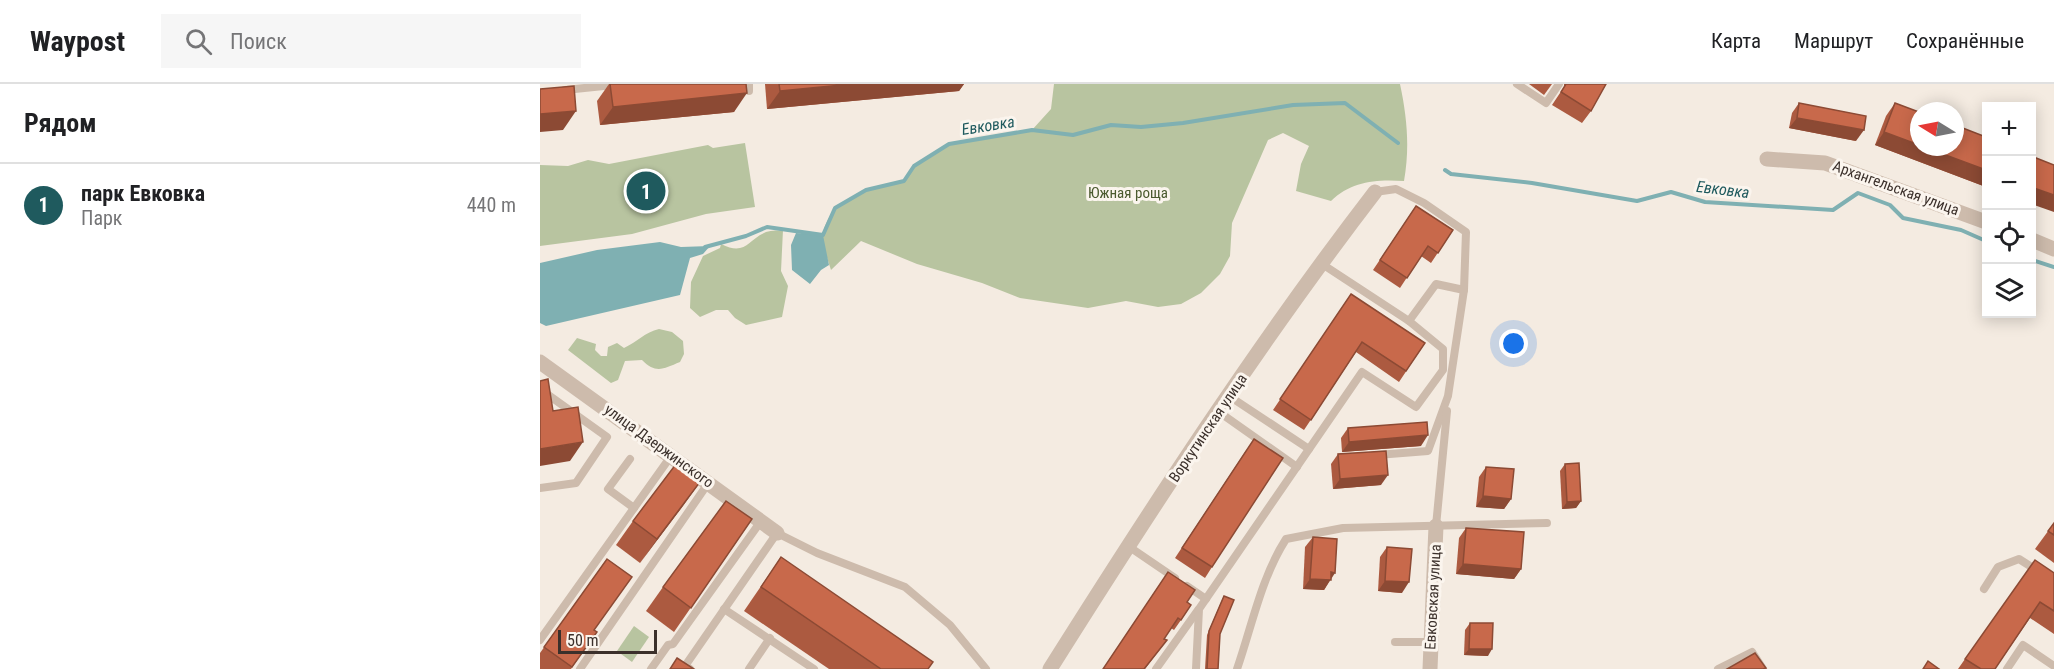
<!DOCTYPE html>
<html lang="ru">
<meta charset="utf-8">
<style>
:root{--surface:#fff;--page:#f6f6f6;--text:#202124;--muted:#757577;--line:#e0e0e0;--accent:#1f5a5e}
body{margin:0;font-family:"Roboto Condensed",sans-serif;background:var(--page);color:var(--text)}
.controls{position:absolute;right:18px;top:18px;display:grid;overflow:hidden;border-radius:0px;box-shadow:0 3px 15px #0003}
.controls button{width:54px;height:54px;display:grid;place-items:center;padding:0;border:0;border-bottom:2px solid var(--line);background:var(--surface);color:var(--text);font:30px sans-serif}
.compass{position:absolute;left:1370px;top:18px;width:54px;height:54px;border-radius:50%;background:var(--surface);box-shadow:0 3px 15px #0003;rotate:280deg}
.scale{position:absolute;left:18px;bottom:15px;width:99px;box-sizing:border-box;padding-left:6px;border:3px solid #3b302b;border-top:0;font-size:16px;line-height:21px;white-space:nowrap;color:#3b302b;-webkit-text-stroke:4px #fbf5ee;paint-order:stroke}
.you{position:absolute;left:974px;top:260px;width:21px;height:21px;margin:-15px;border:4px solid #fff;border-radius:50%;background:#1a73e8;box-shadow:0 0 0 9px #1a73e833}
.badge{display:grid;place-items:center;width:39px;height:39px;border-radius:50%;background:var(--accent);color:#fff;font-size:20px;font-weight:700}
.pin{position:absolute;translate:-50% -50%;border:3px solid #fff;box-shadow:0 2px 6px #0006}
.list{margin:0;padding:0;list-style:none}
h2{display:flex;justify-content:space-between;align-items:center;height:78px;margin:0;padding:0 24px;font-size:26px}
h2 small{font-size:20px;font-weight:400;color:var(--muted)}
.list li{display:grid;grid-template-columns:39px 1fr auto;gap:18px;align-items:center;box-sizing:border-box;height:84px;padding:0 24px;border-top:2px solid var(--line)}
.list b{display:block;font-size:22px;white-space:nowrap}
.list p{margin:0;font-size:20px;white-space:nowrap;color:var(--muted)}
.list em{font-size:20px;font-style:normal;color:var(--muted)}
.icon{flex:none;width:33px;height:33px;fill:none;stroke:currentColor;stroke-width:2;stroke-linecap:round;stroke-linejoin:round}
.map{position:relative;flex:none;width:1514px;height:585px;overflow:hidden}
header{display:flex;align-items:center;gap:36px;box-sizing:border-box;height:84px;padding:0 30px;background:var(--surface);border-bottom:2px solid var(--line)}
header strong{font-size:28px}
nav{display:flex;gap:33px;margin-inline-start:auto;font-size:21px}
.search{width:420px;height:54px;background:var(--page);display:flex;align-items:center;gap:15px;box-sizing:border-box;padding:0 21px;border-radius:0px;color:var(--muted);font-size:22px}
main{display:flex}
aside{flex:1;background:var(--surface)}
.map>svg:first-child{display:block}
.green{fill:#b8c4a0}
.water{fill:#7fb0b2}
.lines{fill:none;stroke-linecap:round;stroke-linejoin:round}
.stream{stroke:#7fb0b2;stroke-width:4}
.service{stroke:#cdbbac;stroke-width:8}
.minor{stroke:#cdbbac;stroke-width:15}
.tertiary{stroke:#cdbbac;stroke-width:15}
.wall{fill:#ac5a40}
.shaded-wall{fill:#8c4a34}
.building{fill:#c8694b;stroke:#8c4a34;stroke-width:1.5}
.labels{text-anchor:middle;stroke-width:6;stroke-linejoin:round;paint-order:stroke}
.street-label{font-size:15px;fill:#3b302b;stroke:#fbf5ee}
.park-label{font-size:15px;fill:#4a5a2e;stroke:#fbf5ee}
.water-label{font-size:16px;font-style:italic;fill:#1f5a5e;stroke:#fbf5ee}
</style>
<header>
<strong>Waypost</strong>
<div class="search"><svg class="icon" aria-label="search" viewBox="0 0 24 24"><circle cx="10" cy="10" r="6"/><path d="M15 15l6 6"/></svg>Поиск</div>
<nav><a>Карта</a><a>Маршрут</a><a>Сохранённые</a></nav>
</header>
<main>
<aside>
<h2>Рядом<small></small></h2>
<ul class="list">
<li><span class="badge">1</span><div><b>парк Евковка</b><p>Парк</p></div><em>440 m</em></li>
</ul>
</aside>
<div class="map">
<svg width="1514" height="585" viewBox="0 0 1514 585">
<rect width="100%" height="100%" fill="#f4ebe1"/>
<g class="green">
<path d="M 514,0 L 860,0 C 867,33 870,63 864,97 C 837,95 811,97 791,117 L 756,107 L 761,80 L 769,62 L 743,49 L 728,56 L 692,139 L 690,172 L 680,190 L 661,209 L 641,220 L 618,223 L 586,217 L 548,224 L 480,214 L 442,199 L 377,180 L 321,157 L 291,186 C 288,176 281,159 283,149 C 292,111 331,105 364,97 L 374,82 L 409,60 L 492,46 L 511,25 Z"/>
<path d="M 205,59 L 215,123 L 166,130 L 92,150 L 0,162 L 0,81 L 28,82 L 48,76 L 69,80 L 168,61 L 173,64 Z"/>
<path d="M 243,146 L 241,187 L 248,202 L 242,233 L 206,241 L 195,234 L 188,226 L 176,226 L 160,233 L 150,224 L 151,198 L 163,172 L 180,164 L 181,160 C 205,172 207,157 224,149 C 229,146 237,147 243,146 Z"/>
<path d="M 119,245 L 132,248 L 143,257 L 144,270 L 140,278 C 123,285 116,290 102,276 L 85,277 L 78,296 L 71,299 L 28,266 L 37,254 L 56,260 L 55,266 L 61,272 L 67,272 L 68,263 L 77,259 L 84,264 C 97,258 105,248 119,245 Z"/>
<path d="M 94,542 L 109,553 L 92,578 L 77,567 Z"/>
</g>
<g class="water">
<path d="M 256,149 L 283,151 L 289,181 L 281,186 L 270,200 L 252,186 L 251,161 Z"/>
<path d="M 120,158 L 141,163 L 170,162 L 163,170 L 150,174 L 140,211 L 6,242 L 0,239 L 0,179 L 57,166 Z"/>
</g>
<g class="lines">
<g class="stream">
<path d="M 905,86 L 911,90 L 992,99 L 1097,117 L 1131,108 L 1165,118 L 1293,126 L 1318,109 L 1350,121 L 1363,134 L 1421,146 L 1446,157"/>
<path d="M 165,163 L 206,152 L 227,143 L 283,151 L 295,124 L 326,106 L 364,97 L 374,82 L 409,60 L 492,46 L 533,51 L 571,41 L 601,43 L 643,39 L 753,21 L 805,19 L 858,59"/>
<path d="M 1492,176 L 1514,183"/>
</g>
<g class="service">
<path d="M 209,0 L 209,7"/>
<path d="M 977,0 L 1006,19 L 1019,0"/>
<path d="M 25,6 L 83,0"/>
<path d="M 782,180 L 869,237 L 896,200 L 924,206 L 926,148 L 884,119 L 856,105 L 835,108"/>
<path d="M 0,305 L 67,353 L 36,399 L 0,404"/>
<path d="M 689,312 L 769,365"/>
<path d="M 679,328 L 757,383"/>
<path d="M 837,371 L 888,367 L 908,312 L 924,206"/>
<path d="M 90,375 L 68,405 L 94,424"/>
<path d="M 896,442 L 907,327"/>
<path d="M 588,462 L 635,494"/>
<path d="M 647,502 L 666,515"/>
<path d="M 1444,505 L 1458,483 L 1479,475 L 1514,497"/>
<path d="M 184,525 L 274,585"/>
<path d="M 0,556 L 131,372"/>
<path d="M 855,558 L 891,558"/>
<path d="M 40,585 L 169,398"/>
<path d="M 111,585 L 128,561 L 133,560 L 221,437"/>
<path d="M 150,585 L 145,582 L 237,449 L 277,469 L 365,503 L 410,541 L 446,585"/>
<path d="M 209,585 L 230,554"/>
<path d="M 616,585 L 658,526"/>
<path d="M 656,585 L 659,525 L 822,288 L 876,323 L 903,286 L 903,265 L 869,237"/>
<path d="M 697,585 C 712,542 721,494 746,455 L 803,444 L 1007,439"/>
<path d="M 1178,585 L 1212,568 L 1223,585"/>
<path d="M 1467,585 L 1483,561 L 1514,582"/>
</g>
<g class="minor">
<path d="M 1227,75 L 1285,79 L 1446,138"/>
<path d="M 1492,156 L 1514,165"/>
<path d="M 0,278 L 237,449"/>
<path d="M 890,585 L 896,442"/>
</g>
<path class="tertiary" d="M 510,585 C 612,423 718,260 835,108"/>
</g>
<g class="wall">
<path d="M 69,0 L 206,0 L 194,28 L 60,41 L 57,17 Z"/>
<path d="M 225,0 L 424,0 L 419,7 L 227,25 Z"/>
<path d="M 989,0 L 1012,0 L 1004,11 Z"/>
<path d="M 1024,0 L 1066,0 L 1051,27 L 1042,39 L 1012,21 L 1024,3 Z"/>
<path d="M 1259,19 L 1316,57 L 1249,44 L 1252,29 Z"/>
<path d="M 1355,19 L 1446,53 L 1446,103 L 1335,61 L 1346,32 Z"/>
<path d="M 876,122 L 913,146 L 891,179 L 881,172 L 860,204 L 833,186 Z"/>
<path d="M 811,210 L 885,259 L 859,298 L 816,268 L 764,346 L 733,326 Z"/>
<path d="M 808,344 L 881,362 L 802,368 L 801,354 Z"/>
<path d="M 707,365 L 672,483 L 665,494 L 635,474 Z"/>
<path d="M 798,370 L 841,401 L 793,405 L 791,380 Z"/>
<path d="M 1025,380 L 1041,417 L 1036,424 L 1022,425 L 1020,387 Z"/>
<path d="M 946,383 L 971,415 L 964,425 L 936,423 L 939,393 Z"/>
<path d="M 160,398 L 100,479 L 76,461 L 93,437 Z"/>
<path d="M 212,435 L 134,548 L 106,527 L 123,503 Z"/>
<path d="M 1514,439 L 1514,479 L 1495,465 Z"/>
<path d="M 926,444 L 981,485 L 974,495 L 916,490 L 919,454 Z"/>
<path d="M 773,453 L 791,494 L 784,506 L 763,505 L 765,463 Z"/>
<path d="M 847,463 L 862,509 L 838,507 L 840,473 Z"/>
<path d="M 241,473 L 388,585 L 289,585 L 204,527 Z"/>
<path d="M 67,475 L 54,546 L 57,548 L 31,585 L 0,585 L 0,569 Z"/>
<path d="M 628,488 L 655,506 L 647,518 L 651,521 L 641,536 L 634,546 L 631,544 L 624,555 L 627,556 L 605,585 L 563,585 Z"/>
<path d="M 1514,489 L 1514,550 L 1490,534 L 1455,585 L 1418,585 L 1425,575 Z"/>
<path d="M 684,512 L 680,550 L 678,585 L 665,585 L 667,551 L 682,516 Z"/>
<path d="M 930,539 L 948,572 L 924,571 L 925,546 Z"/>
</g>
<g class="shaded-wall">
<path d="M 312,0 L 424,0 L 419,7 L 227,25 L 240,7 Z"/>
<path d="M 207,9 L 194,28 L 60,41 L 73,23 Z"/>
<path d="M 36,27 L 23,46 L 0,48 L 0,30 Z"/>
<path d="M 1257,34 L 1324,46 L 1316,57 L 1249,44 Z"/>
<path d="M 1344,48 L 1379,61 L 1379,63 L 1384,63 L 1446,86 L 1446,103 L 1335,61 Z"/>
<path d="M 1491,103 L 1514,111 L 1514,128 L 1491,120 Z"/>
<path d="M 888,351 L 881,362 L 802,368 L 809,358 Z"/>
<path d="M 43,358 L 30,377 L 0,382 L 0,365 Z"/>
<path d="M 848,391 L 841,401 L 793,405 L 800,395 Z"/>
<path d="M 160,398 L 143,422 L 100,479 L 117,455 Z"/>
<path d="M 943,412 L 971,415 L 964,425 L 936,423 Z"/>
<path d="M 1041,417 L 1036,424 L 1022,425 L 1027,418 Z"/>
<path d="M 923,480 L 981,485 L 974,495 L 916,490 Z"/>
<path d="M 791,488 L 795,489 L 784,506 L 763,505 L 770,495 Z"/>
<path d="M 845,497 L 869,498 L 862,509 L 838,507 Z"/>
<path d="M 929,565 L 952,565 L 948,572 L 924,571 Z"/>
</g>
<g class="building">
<path d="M 70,0 L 206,0 L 207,9 L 73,23 Z"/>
<path d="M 239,0 L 312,0 L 240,7 Z"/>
<path d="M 1026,0 L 1066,0 L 1051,27 L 1021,8 Z"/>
<path d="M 34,2 L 36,27 L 0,30 L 0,5 Z"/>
<path d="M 1259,19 L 1326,32 L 1324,46 L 1257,34 Z"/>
<path d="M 1355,19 L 1379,28 L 1379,61 L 1344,48 Z"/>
<path d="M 1415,41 L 1446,53 L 1446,86 L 1384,63 L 1415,63 Z"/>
<path d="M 1491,72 L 1514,81 L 1514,111 L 1491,103 Z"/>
<path d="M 876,122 L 913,146 L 898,169 L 888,162 L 867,194 L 840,176 Z"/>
<path d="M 811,210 L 885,259 L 866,287 L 822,258 L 771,336 L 740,315 Z"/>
<path d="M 8,295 L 13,327 L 38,323 L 43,358 L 0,365 L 0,297 Z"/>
<path d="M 887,338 L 888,351 L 809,358 L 808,344 Z"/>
<path d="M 714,355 L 743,374 L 672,483 L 642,464 Z"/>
<path d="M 846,367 L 848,391 L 800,395 L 798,370 Z"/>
<path d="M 1039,379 L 1041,417 L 1027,418 L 1025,380 Z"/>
<path d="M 136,380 L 160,398 L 117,455 L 93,437 Z"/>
<path d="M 946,383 L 974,385 L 971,415 L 943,412 Z"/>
<path d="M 186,417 L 212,435 L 151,524 L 123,503 Z"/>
<path d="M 1514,439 L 1514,451 L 1508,447 Z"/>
<path d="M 926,444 L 984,448 L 981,485 L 923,480 Z"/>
<path d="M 773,453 L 797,455 L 795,489 L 791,488 L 791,496 L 770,495 Z"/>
<path d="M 847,463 L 872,465 L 869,498 L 845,497 Z"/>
<path d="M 241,473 L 393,578 L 388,585 L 341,585 L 221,503 Z"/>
<path d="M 67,475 L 92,493 L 54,546 L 57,548 L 32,583 L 4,563 Z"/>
<path d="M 1495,476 L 1514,489 L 1514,527 L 1500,518 L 1455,585 L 1441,585 L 1425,575 Z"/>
<path d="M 628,488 L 655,506 L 647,518 L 651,521 L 641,536 L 638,534 L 624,555 L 627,556 L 604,585 L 563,585 Z"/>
<path d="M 684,512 L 694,516 L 680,550 L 678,585 L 667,585 L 669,547 Z"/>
<path d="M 930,539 L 953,539 L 952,565 L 929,565 Z"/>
<path d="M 1215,569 L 1226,584 L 1223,585 L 1187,585 Z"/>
<path d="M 137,574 L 154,585 L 130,585 Z"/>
<path d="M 1388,577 L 1399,585 L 1383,585 Z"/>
</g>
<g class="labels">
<g class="street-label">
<text transform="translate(1356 104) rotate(20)" y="5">Архангельская улица</text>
<text transform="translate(668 344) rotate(-56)" y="5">Воркутинская улица</text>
<text transform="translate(119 362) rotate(36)" y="5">улица Дзержинского</text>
<text transform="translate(893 513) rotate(-87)" y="5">Евковская улица</text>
</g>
<g class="park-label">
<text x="588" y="114">Южная роща</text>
</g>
<g class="water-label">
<text transform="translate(448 41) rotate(-9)" y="6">Евковка</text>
<text transform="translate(1183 105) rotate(7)" y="6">Евковка</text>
</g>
</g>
</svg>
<div class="controls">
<button>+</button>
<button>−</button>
<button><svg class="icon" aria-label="locate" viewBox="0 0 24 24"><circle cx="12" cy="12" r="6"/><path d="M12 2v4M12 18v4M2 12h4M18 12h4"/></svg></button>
<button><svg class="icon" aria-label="layers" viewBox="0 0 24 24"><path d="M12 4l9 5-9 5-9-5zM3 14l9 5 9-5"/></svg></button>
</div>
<svg class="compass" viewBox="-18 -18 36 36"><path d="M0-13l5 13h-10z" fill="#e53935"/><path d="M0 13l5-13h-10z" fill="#757577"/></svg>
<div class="scale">50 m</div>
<div class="you"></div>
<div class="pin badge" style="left:106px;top:107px">1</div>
</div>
</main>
